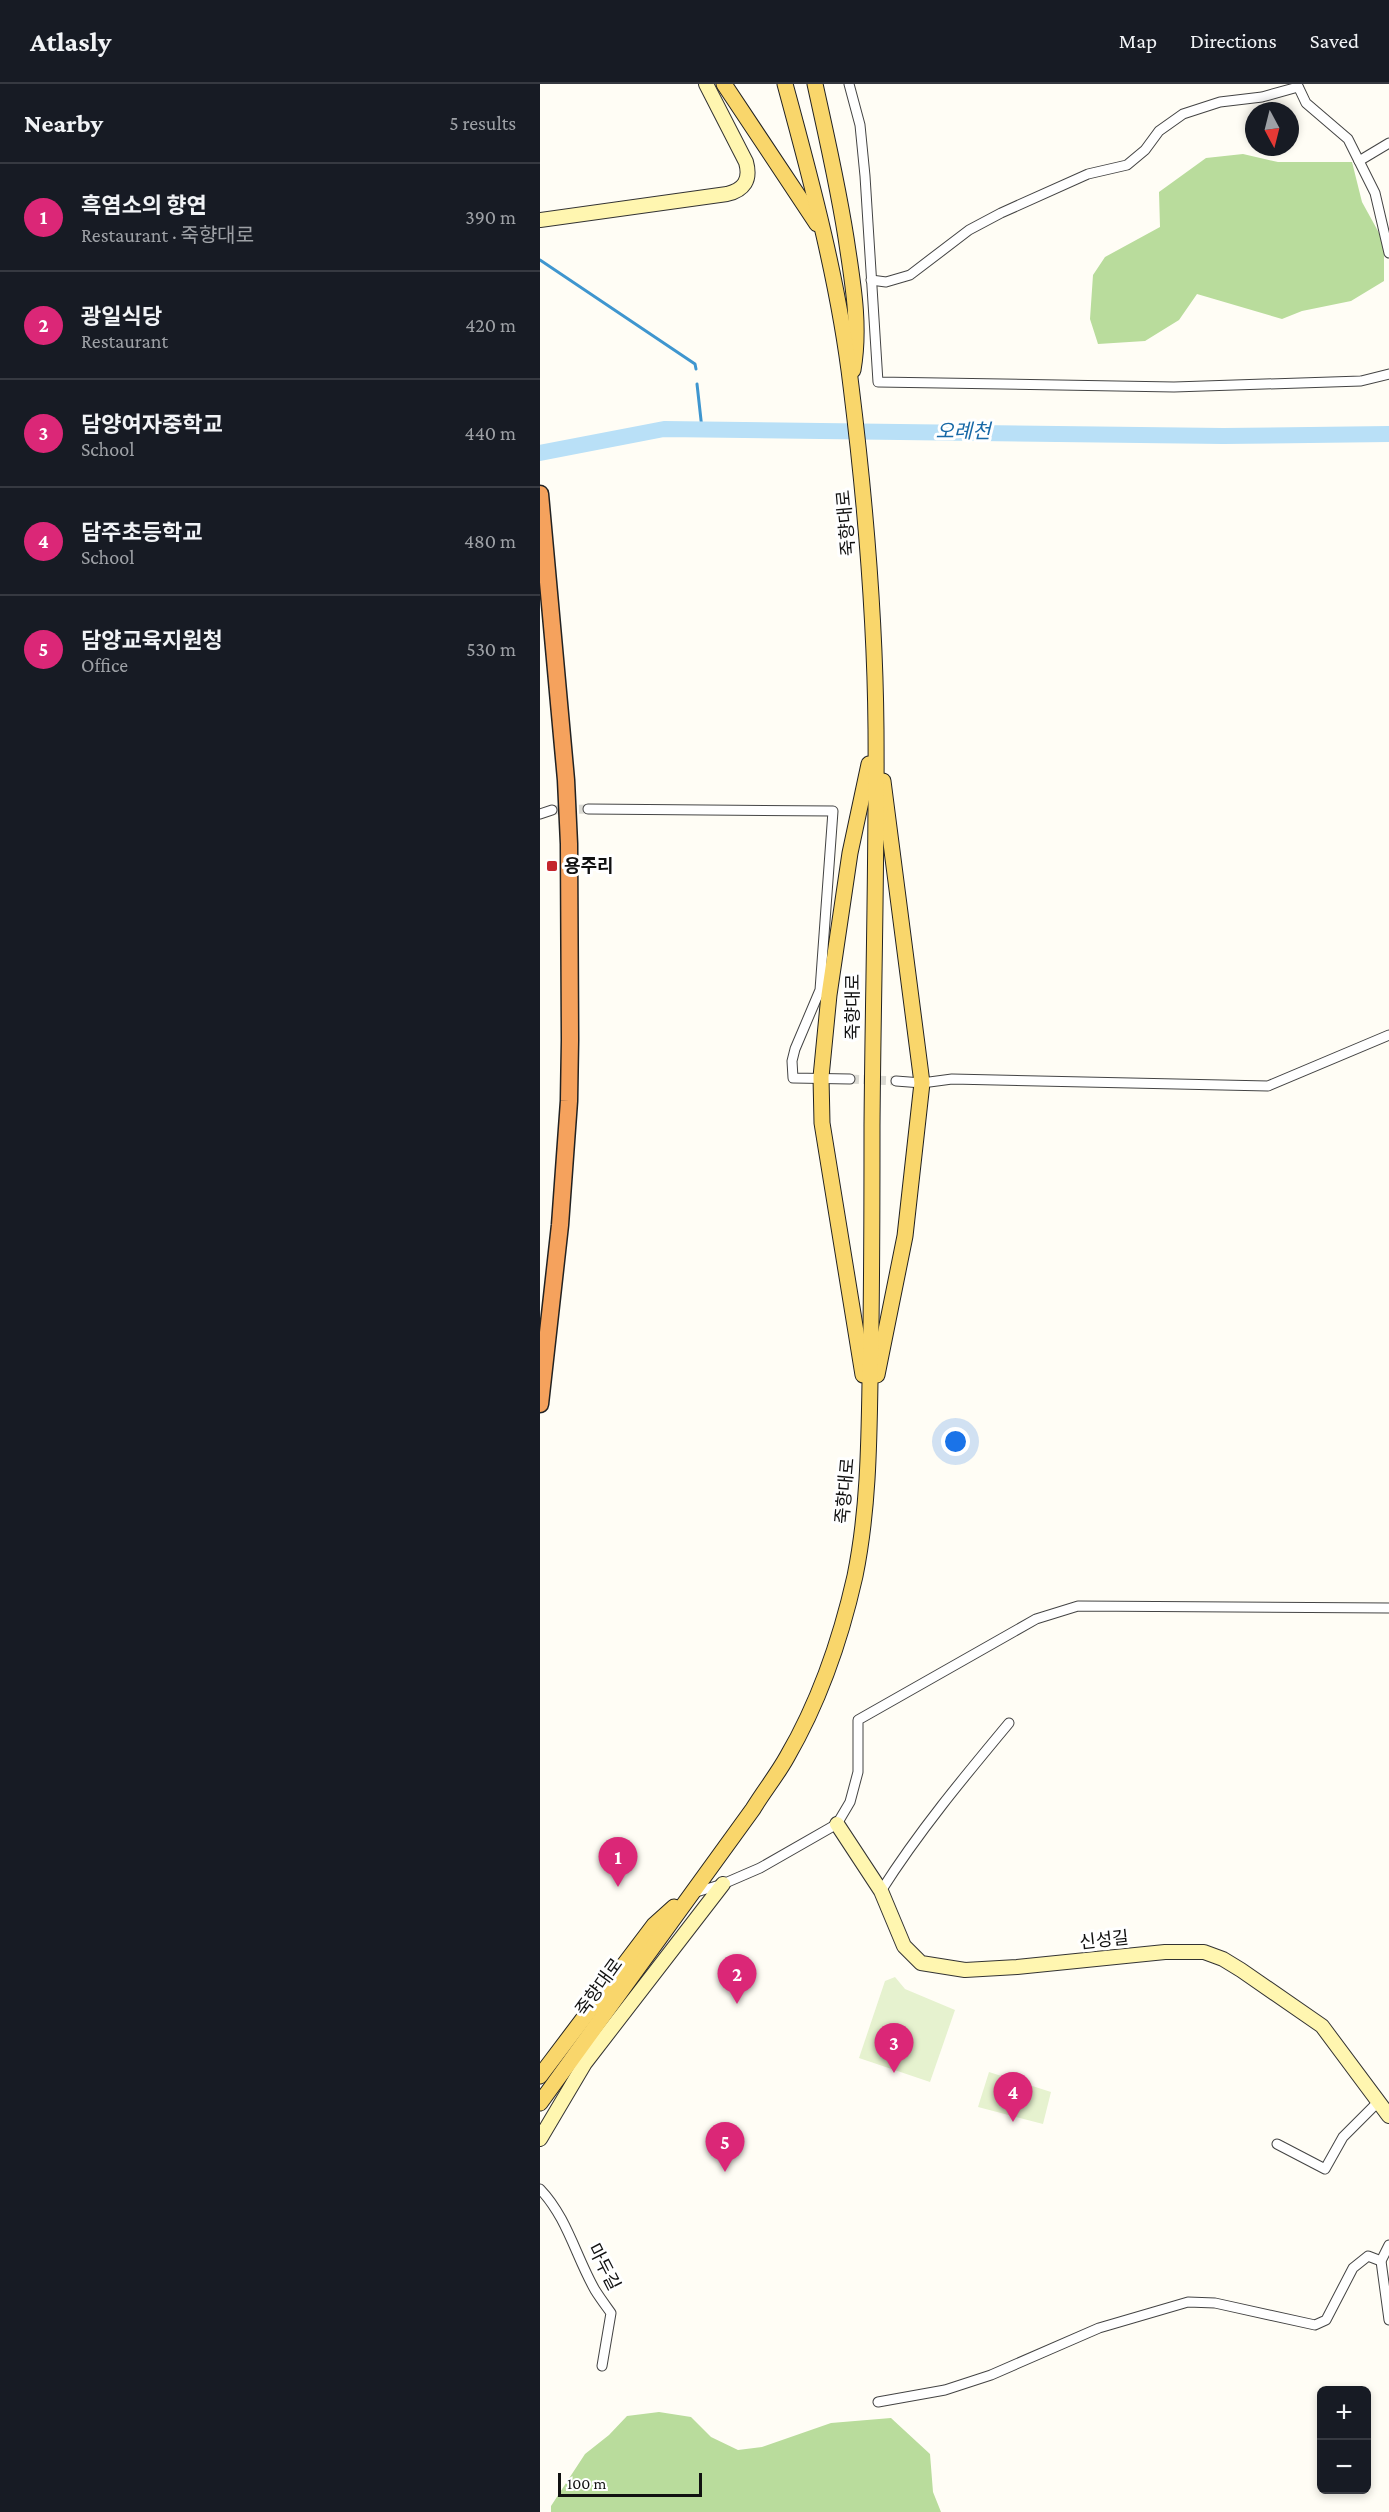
<!DOCTYPE html>
<meta charset="utf-8">
<style>
:root{--surface:#171b24;--page:#20242c;--text:#f1f3f6;--muted:#9ea1a6;--line:#363941;--accent:#db2777}
body{margin:0;font-family:"Crimson Pro","Noto Sans KR",serif;background:var(--page);color:var(--text)}
.controls{position:absolute;right:18px;bottom:18px;display:grid;overflow:hidden;border-radius:9px;box-shadow:0 3px 9px #0003}
.controls button{width:54px;height:54px;display:grid;place-items:center;padding:0;border:0;border-bottom:2px solid var(--line);background:var(--surface);color:var(--text);font:30px sans-serif}
.compass{position:absolute;left:705px;top:18px;width:54px;height:54px;border-radius:50%;background:var(--surface);box-shadow:0 3px 9px #0003;rotate:173deg}
.scale{position:absolute;left:18px;bottom:15px;width:144px;box-sizing:border-box;padding-left:6px;border:3px solid #111;border-top:0;font-size:16px;line-height:21px;white-space:nowrap;color:#111;-webkit-text-stroke:4px #fff;paint-order:stroke}
.you{position:absolute;left:416px;top:1358px;width:21px;height:21px;margin:-15px;border:4px solid #fff;border-radius:50%;background:#1a73e8;box-shadow:0 0 0 9px #1a73e833}
.badge{display:grid;place-items:center;width:39px;height:39px;border-radius:50%;background:var(--accent);color:#fff;font-size:20px;font-weight:700}
.pin{position:absolute;translate:-50% -50px;filter:drop-shadow(0 2px 3px #0008)}
.pin::after{content:'';position:absolute;top:32px;width:21px;height:18px;background:inherit;clip-path:polygon(0 0,100% 0,50% 100%)}
.list{margin:0;padding:0;list-style:none}
h2{display:flex;justify-content:space-between;align-items:center;height:78px;margin:0;padding:0 24px;font-size:26px}
h2 small{font-size:20px;font-weight:400;color:var(--muted)}
.list li{display:grid;grid-template-columns:39px 1fr auto;gap:18px;align-items:center;box-sizing:border-box;height:108px;padding:0 24px;border-top:2px solid var(--line)}
.list b{display:block;font-size:22px;white-space:nowrap}
.list p{margin:0;font-size:20px;white-space:nowrap;color:var(--muted)}
.list em{font-size:20px;font-style:normal;color:var(--muted)}
.map{position:relative;flex:none;width:849px;height:2428px;overflow:hidden}
header{display:flex;align-items:center;gap:36px;box-sizing:border-box;height:84px;padding:0 30px;background:var(--surface);border-bottom:2px solid var(--line)}
header strong{font-size:28px}
nav{display:flex;gap:33px;margin-inline-start:auto;font-size:21px}
main{display:flex}
aside{flex:1;background:var(--surface)}
.map>svg:first-child{display:block}
.forest{fill:#b9dc9c}
.pitch{fill:#e6f2cf}
.lines{fill:none;stroke-linecap:round;stroke-linejoin:round}
.stream{stroke:#3f96cf;stroke-width:3}
.river{stroke:#b9e0f7;stroke-width:16}
.street-tunnel{stroke:#dbdad3;stroke-width:9;stroke-dasharray:9 4.5;stroke-linecap:butt}
.street-casing{stroke:#444;stroke-width:11}
.secondary-casing{stroke:#333;stroke-width:16}
.primary-casing{stroke:#222;stroke-width:17}
.highway-casing{stroke:#222;stroke-width:19}
.street{stroke:#fff;stroke-width:9}
.secondary{stroke:#fff6b0;stroke-width:14}
.primary{stroke:#f9d66b;stroke-width:15}
.highway{stroke:#f5a25d;stroke-width:16}
.poi-dot{fill:#c4262e;stroke:#fff;stroke-width:2}
.labels{text-anchor:middle;stroke-width:6;stroke-linejoin:round;paint-order:stroke}
.street-label{font-size:18px;fill:#111;stroke:#fff}
.poi-label{font-size:18px;font-weight:bold;fill:#111;stroke:#fff;text-anchor:start}
.water-label{font-size:20px;font-style:italic;fill:#1768a6;stroke:#fff}
</style>
<header>
<strong>Atlasly</strong>
<nav><a>Map</a><a>Directions</a><a>Saved</a></nav>
</header>
<main>
<aside>
<h2>Nearby<small>5 results</small></h2>
<ul class="list">
<li><span class="badge">1</span><div><b>흑염소의 향연</b><p>Restaurant · 죽향대로</p></div><em>390 m</em></li>
<li><span class="badge">2</span><div><b>광일식당</b><p>Restaurant</p></div><em>420 m</em></li>
<li><span class="badge">3</span><div><b>담양여자중학교</b><p>School</p></div><em>440 m</em></li>
<li><span class="badge">4</span><div><b>담주초등학교</b><p>School</p></div><em>480 m</em></li>
<li><span class="badge">5</span><div><b>담양교육지원청</b><p>Office</p></div><em>530 m</em></li>
</ul>
</aside>
<div class="map">
<svg width="849" height="2428" viewBox="0 0 849 2428">
<rect width="100%" height="100%" fill="#fffdf5"/>
<g class="forest">
<path d="M 703,70 L 738,78 L 812,78 L 822,118 L 844,158 L 844,197 L 811,217 L 762,227 L 742,235 L 657,210 L 639,236 L 605,257 L 558,260 L 550,235 L 553,191 L 565,173 L 620,143 L 619,108 L 666,74 Z"/>
<path d="M 119,2328 L 151,2333 L 171,2353 L 198,2366 L 222,2363 L 291,2339 L 351,2334 L 390,2370 L 393,2408 L 401,2428 L 11,2428 L 11,2422 L 45,2370 L 69,2351 L 87,2332 Z"/>
</g>
<g class="pitch">
<path d="M 355,1893 L 365,1905 L 415,1926 L 390,1998 L 319,1974 L 345,1897 Z"/>
<path d="M 449,1988 L 511,2008 L 503,2040 L 438,2023 Z"/>
</g>
<g class="lines">
<g class="stream">
<path d="M 0,176 L 155,280 L 156,285"/>
<path d="M 157,300 L 162,345"/>
</g>
<path class="river" d="M 0,369 L 124,345 L 683,352 L 849,350"/>
<g class="street-tunnel">
<path d="M 12,726 L 48,725"/>
<path d="M 310,995 L 356,997"/>
</g>
<g class="street-casing">
<g id="street">
<path d="M 309,0 L 320,41 L 325,92 L 338,298 L 634,303 L 821,297 L 849,290"/>
<path d="M 757,0 L 766,19 L 808,55 L 835,109 L 849,169"/>
<path d="M 819,77 L 849,59"/>
<path d="M 331,196 L 346,198 L 370,191 L 429,146 L 461,129 L 548,90 L 587,81 L 605,66 L 619,47 L 643,30 L 680,18 L 722,13 L 758,3"/>
<path d="M 48,725 L 293,727 L 280,906 L 255,965 L 252,977 L 253,994 L 310,995"/>
<path d="M 0,730 L 12,726"/>
<path d="M 356,997 L 382,999 L 412,995 L 728,1002 L 849,951"/>
<path d="M 341,1807 C 379,1747 424,1693 469,1639"/>
<path d="M 153,1809 L 183,1800 L 220,1784 L 297,1740 L 310,1718 L 318,1688 L 318,1636 L 496,1535 L 538,1522 L 849,1524"/>
<path d="M 737,2060 L 785,2085 L 803,2053 L 838,2018"/>
<path d="M 0,2105 C 27,2133 36,2173 55,2206 C 60,2214 66,2222 71,2229 L 62,2282"/>
<path d="M 849,2161 L 841,2177 L 849,2236"/>
<path d="M 338,2318 L 405,2306 L 451,2291 L 559,2244 L 648,2218 L 675,2219 L 775,2241 L 786,2236 L 813,2184 L 828,2172 L 841,2177"/>
</g>
</g>
<g class="secondary-casing">
<g id="secondary">
<path d="M 0,136 L 187,110 C 204,106 211,96 206,78 L 166,0"/>
<path d="M 297,1740 L 341,1807 L 364,1862 L 381,1879 L 425,1886 L 477,1883 L 625,1868 L 664,1868 L 683,1875 L 701,1886 L 782,1942 L 849,2032"/>
<path d="M 0,2055 L 45,1979 L 183,1800"/>
</g>
</g>
<g class="primary-casing">
<g id="primary">
<path d="M 184,0 L 277,140"/>
<path d="M 275,0 C 287,55 300,110 308,167 C 314,206 320,246 313,286"/>
<path d="M 323,1291 L 282,1039 L 281,993 L 289,911 L 310,769 L 329,680"/>
<path d="M 337,1291 L 365,1152 L 382,999 L 343,697"/>
<path d="M 0,1992 L 114,1841 L 134,1823"/>
<path d="M 0,2019 L 213,1725 C 224,1707 237,1691 247,1673 C 279,1618 301,1554 315,1492 C 328,1428 329,1363 330,1298 C 332,1213 332,1127 332,1042 C 333,910 337,777 336,645 C 335,530 325,415 311,302 C 299,200 272,99 245,0"/>
</g>
</g>
<g class="highway-casing">
<path id="highway" d="M 0,410 L 26,696 L 29,760 L 30,956 L 29,1017 L 20,1141 L 0,1320"/>
</g>
<use href="#street" class="street"/>
<use href="#secondary" class="secondary"/>
<use href="#primary" class="primary"/>
<use href="#highway" class="highway"/>
</g>
<rect class="poi-dot" x="6" y="776" width="12" height="12" rx="3"/>
<g class="labels">
<g class="street-label">
<text transform="translate(306 439) rotate(-95)" y="6">죽향대로</text>
<text transform="translate(313 923) rotate(-90)" y="6">죽향대로</text>
<text transform="translate(305 1407) rotate(-85)" y="6">죽향대로</text>
<text transform="translate(564 1856) rotate(-6)" y="6">신성길</text>
<text transform="translate(59 1903) rotate(-54)" y="6">죽향대로</text>
<text transform="translate(64 2183) rotate(63)" y="6">마두길</text>
</g>
<g class="poi-label">
<text x="24" y="788">용주리</text>
</g>
<g class="water-label">
<text x="423" y="354">오례천</text>
</g>
</g>
</svg>
<div class="controls">
<button>+</button>
<button>−</button>
</div>
<svg class="compass" viewBox="-18 -18 36 36"><path d="M0-13l5 13h-10z" fill="#e53935"/><path d="M0 13l5-13h-10z" fill="#9ea1a6"/></svg>
<div class="scale">100 m</div>
<div class="you"></div>
<div class="pin badge" style="left:78px;top:1803px">1</div>
<div class="pin badge" style="left:197px;top:1920px">2</div>
<div class="pin badge" style="left:354px;top:1989px">3</div>
<div class="pin badge" style="left:473px;top:2038px">4</div>
<div class="pin badge" style="left:185px;top:2088px">5</div>
</div>
</main>
